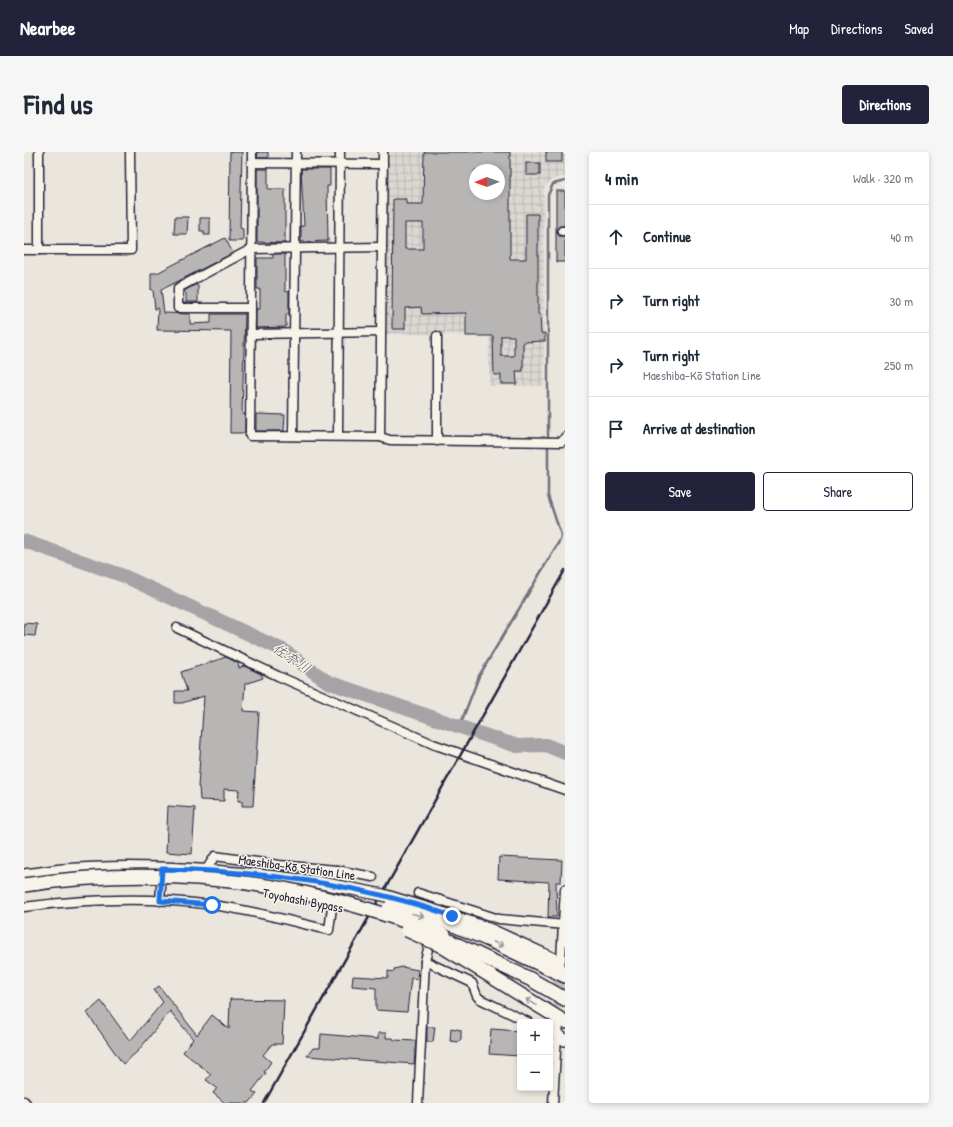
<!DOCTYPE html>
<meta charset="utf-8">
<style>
:root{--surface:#fff;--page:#f6f6f7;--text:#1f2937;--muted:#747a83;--line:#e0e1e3;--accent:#22223b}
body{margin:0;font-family:"Patrick Hand","Klee One",sans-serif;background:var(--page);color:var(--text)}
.controls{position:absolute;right:12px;bottom:12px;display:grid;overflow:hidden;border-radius:4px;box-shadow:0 2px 6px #0003}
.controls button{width:36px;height:36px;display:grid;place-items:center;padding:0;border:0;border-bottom:1px solid var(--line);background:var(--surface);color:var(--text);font:20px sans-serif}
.compass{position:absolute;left:445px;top:12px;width:36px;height:36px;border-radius:50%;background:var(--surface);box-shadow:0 2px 6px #0003;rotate:269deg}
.stop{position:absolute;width:12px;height:12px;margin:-9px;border:3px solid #1a73e8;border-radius:50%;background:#fff}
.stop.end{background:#1a73e8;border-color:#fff;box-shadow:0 1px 4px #0008}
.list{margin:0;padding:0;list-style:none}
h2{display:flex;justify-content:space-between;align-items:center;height:52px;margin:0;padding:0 16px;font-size:17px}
h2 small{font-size:13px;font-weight:400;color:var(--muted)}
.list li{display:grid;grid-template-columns:26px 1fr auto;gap:12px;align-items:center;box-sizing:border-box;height:64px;padding:0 16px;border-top:1px solid var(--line)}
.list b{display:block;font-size:15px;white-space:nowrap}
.list p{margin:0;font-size:13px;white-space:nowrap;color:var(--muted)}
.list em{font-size:13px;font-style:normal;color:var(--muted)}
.actions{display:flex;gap:8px;padding:12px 16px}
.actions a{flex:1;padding:9px 0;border:1px solid var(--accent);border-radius:4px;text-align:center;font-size:14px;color:var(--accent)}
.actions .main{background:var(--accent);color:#fff}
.icon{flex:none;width:22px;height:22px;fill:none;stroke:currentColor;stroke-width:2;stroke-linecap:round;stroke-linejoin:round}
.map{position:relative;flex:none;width:541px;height:951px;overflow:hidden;border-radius:4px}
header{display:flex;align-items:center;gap:24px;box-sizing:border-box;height:56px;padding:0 20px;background:var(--accent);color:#fff}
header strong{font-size:19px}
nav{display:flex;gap:22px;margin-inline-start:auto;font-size:14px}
.intro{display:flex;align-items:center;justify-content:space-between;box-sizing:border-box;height:96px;padding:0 24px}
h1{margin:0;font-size:28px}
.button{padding:10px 18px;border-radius:4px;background:var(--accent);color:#fff;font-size:14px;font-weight:700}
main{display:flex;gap:24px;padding:0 24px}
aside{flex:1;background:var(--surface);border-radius:4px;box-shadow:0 2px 6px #0003}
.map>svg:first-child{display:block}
.industrial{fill:url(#industrial-grid);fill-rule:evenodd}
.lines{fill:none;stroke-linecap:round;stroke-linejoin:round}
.stream{stroke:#716f7b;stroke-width:2.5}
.river{stroke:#a6a3a6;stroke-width:14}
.building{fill:#b8b6b5;stroke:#22223b;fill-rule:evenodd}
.secondary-tunnel{stroke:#c2bfbd;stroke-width:11;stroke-dasharray:11 5.5;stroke-linecap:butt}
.minor-casing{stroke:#22223b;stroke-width:11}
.secondary-casing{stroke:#22223b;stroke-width:14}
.trunk-casing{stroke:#22223b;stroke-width:16}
.minor{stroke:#f7f3e8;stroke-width:8}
.secondary{stroke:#f7f3e8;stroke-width:11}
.trunk{stroke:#f7f3e8;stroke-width:13}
.rail{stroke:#22223b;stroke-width:2.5}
.secondary-bridge-casing{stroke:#22223b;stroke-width:14;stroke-linecap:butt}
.trunk-bridge-casing{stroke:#22223b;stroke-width:16;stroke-linecap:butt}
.secondary-bridge{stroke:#f7f3e8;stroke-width:11}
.trunk-bridge{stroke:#f7f3e8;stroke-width:13}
.oneway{stroke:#97959a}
.route{stroke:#1a73e8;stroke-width:5}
.labels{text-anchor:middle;stroke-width:3;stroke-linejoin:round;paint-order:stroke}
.street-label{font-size:13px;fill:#22223b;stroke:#f7f3e8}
.water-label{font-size:14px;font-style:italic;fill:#504f60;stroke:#f7f3e8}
</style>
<header>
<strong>Nearbee</strong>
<nav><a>Map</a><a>Directions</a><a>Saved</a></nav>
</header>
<div class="intro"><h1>Find us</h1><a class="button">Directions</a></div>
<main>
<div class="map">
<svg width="541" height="951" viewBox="0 0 541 951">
<defs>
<pattern id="industrial-grid" width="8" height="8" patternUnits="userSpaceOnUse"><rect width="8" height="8" fill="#dbd8d2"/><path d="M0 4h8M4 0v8" fill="none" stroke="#bcb9b5"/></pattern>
</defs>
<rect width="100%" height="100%" fill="#eae6de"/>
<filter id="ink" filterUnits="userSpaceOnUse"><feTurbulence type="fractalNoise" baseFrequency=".025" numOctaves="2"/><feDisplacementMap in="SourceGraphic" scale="8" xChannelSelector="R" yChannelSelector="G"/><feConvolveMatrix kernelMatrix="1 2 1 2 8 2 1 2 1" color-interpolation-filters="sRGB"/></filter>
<g filter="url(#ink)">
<path class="industrial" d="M 364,0 L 541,0 L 541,25 L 528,27 L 520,36 L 520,234 L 465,234 L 465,183 L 363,182 ZM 451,18 L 475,18 L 475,42 L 451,42 Z"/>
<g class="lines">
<path class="stream" d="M 435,576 L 455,524 L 536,388 L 537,383 L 524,344 L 524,43 L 529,32 L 541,29"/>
<path class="river" d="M 0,389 L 100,424 L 259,498 L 304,530 L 493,594 L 522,593 L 541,601"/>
</g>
<g class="building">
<path d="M 206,0 L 218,0 L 216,76 L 219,77 L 219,89 L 205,89 Z"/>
<path d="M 234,0 L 244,0 L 244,6 L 233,6 Z"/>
<path d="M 400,0 L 486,0 L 486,107 L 502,107 L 502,62 L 514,62 L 514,162 L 516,162 L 517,182 L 521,181 L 521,189 L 499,190 L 499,219 L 492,219 L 493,232 L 477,232 L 477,223 L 470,223 L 469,184 L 442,184 L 442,161 L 398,162 L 397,155 L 381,156 L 381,177 L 368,177 L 369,47 L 382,47 L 382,52 L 399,52 ZM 451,18 L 475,18 L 475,42 L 451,42 ZM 381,71 L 399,71 L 399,97 L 381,97 ZM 477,184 L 490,184 L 490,204 L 477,204 Z"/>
<rect x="522" y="0" width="16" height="10"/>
<rect x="502" y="11" width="14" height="12"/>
<path d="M 233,17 L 244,17 L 244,37 L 261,37 L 261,91 L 233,90 Z"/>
<path d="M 277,17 L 306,17 L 306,34 L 303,34 L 304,89 L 277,90 L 277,74 L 280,74 Z"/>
<path d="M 532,39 L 541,39 L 541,74 L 535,74 L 533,79 L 535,84 L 541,84 L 541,110 L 532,110 Z"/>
<path d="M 151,65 L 164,65 L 163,82 L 150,82 Z"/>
<path d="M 176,66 L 186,66 L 186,83 L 180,83 L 180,79 L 176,79 Z"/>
<path d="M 201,86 L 209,101 L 137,138 L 140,161 L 166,162 L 166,172 L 187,171 L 187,162 L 221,162 L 218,262 L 221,262 L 221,279 L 219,281 L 206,281 L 207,179 L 133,178 L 134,156 L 131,157 L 129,138 L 127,138 L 127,121 L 133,121 Z"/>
<path d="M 249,102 L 261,102 L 261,139 L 265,140 L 265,162 L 262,162 L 262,175 L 232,176 L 232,157 L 236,157 L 236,137 L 233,137 L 233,106 L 249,106 Z"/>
<path d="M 171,133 L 174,133 L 174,150 L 162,150 L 162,142 L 160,139 Z"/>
<path d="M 232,262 L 261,263 L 260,279 L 232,279 Z"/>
<path d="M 0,471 L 13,472 L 11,484 L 0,483 Z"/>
<path d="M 202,505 L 214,511 L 215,516 L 220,514 L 237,522 L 239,526 L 221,532 L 219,559 L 235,560 L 229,654 L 218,654 L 218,649 L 214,649 L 215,638 L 200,637 L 200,649 L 176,648 L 175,635 L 174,635 L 180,544 L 158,551 L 151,551 L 151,539 L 163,539 L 157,520 Z"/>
<path d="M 144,654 L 171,656 L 168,702 L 142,700 Z"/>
<path d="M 475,705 L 538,708 L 537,730 L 532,730 L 533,765 L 524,765 L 525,730 L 474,727 Z"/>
<path d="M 378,815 L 394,818 L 393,827 L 387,826 L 383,860 L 352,858 L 352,836 L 328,834 L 329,824 L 364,826 L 364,819 L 370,820 L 370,817 Z"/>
<path d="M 135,834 L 173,883 L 188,863 L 205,877 L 206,847 L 260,848 L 258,892 L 248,892 L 239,903 L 247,910 L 240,920 L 242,921 L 228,939 L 233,942 L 225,951 L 201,951 L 189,941 L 193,936 L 182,928 L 187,922 L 159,900 L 169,887 L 146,859 L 114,899 L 99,912 L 63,861 L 77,849 L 106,889 L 139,850 L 130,838 Z"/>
<path d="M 403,875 L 411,875 L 409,890 L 403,890 Z"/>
<path d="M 427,876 L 437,878 L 437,887 L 434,890 L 426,889 Z"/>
<path d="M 467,877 L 496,879 L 496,904 L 465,902 Z"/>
<path d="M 354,881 L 362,881 L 362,886 L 369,886 L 370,888 L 392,889 L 390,912 L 283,904 L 289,896 L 296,896 L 297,882 L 354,887 Z"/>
</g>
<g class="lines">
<path class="secondary-tunnel" d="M 533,872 L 536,817"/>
<g class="minor-casing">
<g id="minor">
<path d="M 15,0 L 15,98"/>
<path d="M 228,0 L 226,284 L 356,285 L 366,288 L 538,290 L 541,285"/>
<path d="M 227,11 L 359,12"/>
<path d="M 538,79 L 541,79"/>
<path d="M 0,98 L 107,98 L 106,0"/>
<path d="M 227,156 L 154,156 L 154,136 L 227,97 L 358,95"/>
<path d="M 227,182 L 357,180"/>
<path d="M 269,284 L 272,0"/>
<path d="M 314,284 L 316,0"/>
<path d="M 356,285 L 359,0"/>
<path d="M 413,289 L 413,184"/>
<path d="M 153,476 L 254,524 L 409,592 L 541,638"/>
<path d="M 313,718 L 349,725"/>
<path d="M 394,741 L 416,748"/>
<path d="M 136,749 L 138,721"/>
<path d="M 0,755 C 62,747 127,745 188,753 C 228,758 266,769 305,778 L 313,718 L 255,713 L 191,704 L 182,718"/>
<path d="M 412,764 L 416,748 L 475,767 L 541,773"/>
<path d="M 407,785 L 401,809 L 448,831 L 453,844 L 456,847 L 504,870"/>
<path d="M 537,808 L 541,737"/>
<path d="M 526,880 L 533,883 L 529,951"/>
<path d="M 0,949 L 2,951"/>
<path d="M 394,951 L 401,809"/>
</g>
</g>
<g class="secondary-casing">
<g id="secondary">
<path d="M 0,723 C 13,722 26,719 39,718 C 121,711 211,719 292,730"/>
<path d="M 428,764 L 467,778 L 530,807 L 535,812 L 536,817"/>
<path d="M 533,872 L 533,883 L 541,888"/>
</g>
</g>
<g class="trunk-casing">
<g id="trunk">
<path d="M 425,771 L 465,788 L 541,824"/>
<path d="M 421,787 L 506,827 L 541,847"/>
<path d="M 416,793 L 541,870"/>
</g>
</g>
<use href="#minor" class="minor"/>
<use href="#secondary" class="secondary"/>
<use href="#trunk" class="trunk"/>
<path class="rail" d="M 240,951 L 541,418"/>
<g class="secondary-bridge-casing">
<path id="secondary-bridge" d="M 292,730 L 359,743 L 428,764"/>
</g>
<g class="trunk-bridge-casing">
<g id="trunk-bridge">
<path d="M 0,733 C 98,718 205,722 301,746 C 342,755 381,769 420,783"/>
<path d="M 365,756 L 425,771"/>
<path d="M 383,778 L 416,793"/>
</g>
</g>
<use href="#secondary-bridge" class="secondary-bridge"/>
<use href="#trunk-bridge" class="trunk-bridge"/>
</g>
<defs><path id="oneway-shaft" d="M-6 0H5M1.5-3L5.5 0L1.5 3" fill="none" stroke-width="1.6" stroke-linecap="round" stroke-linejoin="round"/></defs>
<g class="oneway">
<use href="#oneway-shaft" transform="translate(394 763) rotate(14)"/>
<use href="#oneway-shaft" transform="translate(474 792) rotate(24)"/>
<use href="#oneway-shaft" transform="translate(507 850) rotate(-149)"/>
</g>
</g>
<g class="lines" filter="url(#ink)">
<path class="route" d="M 188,753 L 136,749 L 138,717 C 236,719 335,731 428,764"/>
</g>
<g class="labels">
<g class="street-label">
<text transform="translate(273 715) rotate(8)" y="5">Maeshiba-Kō Station Line</text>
<text transform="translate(279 748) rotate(11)" y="5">Toyohashi Bypass</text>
</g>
<g class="water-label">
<text transform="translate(268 506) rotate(33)" y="5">佐奈川</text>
</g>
</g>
</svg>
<div class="controls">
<button>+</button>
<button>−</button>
</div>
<svg class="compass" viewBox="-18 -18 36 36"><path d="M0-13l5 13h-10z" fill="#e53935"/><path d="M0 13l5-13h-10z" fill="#747a83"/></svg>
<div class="stop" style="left:188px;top:753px"></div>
<div class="stop end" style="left:428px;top:764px"></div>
</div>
<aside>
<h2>4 min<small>Walk · 320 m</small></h2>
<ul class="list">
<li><svg class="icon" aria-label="ahead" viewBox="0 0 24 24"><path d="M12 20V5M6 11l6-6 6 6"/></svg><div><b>Continue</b></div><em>40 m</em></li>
<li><svg class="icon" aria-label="right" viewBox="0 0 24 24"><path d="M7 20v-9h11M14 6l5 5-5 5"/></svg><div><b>Turn right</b></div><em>30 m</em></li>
<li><svg class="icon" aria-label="right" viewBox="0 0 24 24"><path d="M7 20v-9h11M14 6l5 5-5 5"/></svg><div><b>Turn right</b><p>Maeshiba-Kō Station Line</p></div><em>250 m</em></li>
<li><svg class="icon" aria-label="arrive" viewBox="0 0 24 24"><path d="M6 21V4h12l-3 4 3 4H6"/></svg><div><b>Arrive at destination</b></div></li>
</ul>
<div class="actions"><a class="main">Save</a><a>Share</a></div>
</aside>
</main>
